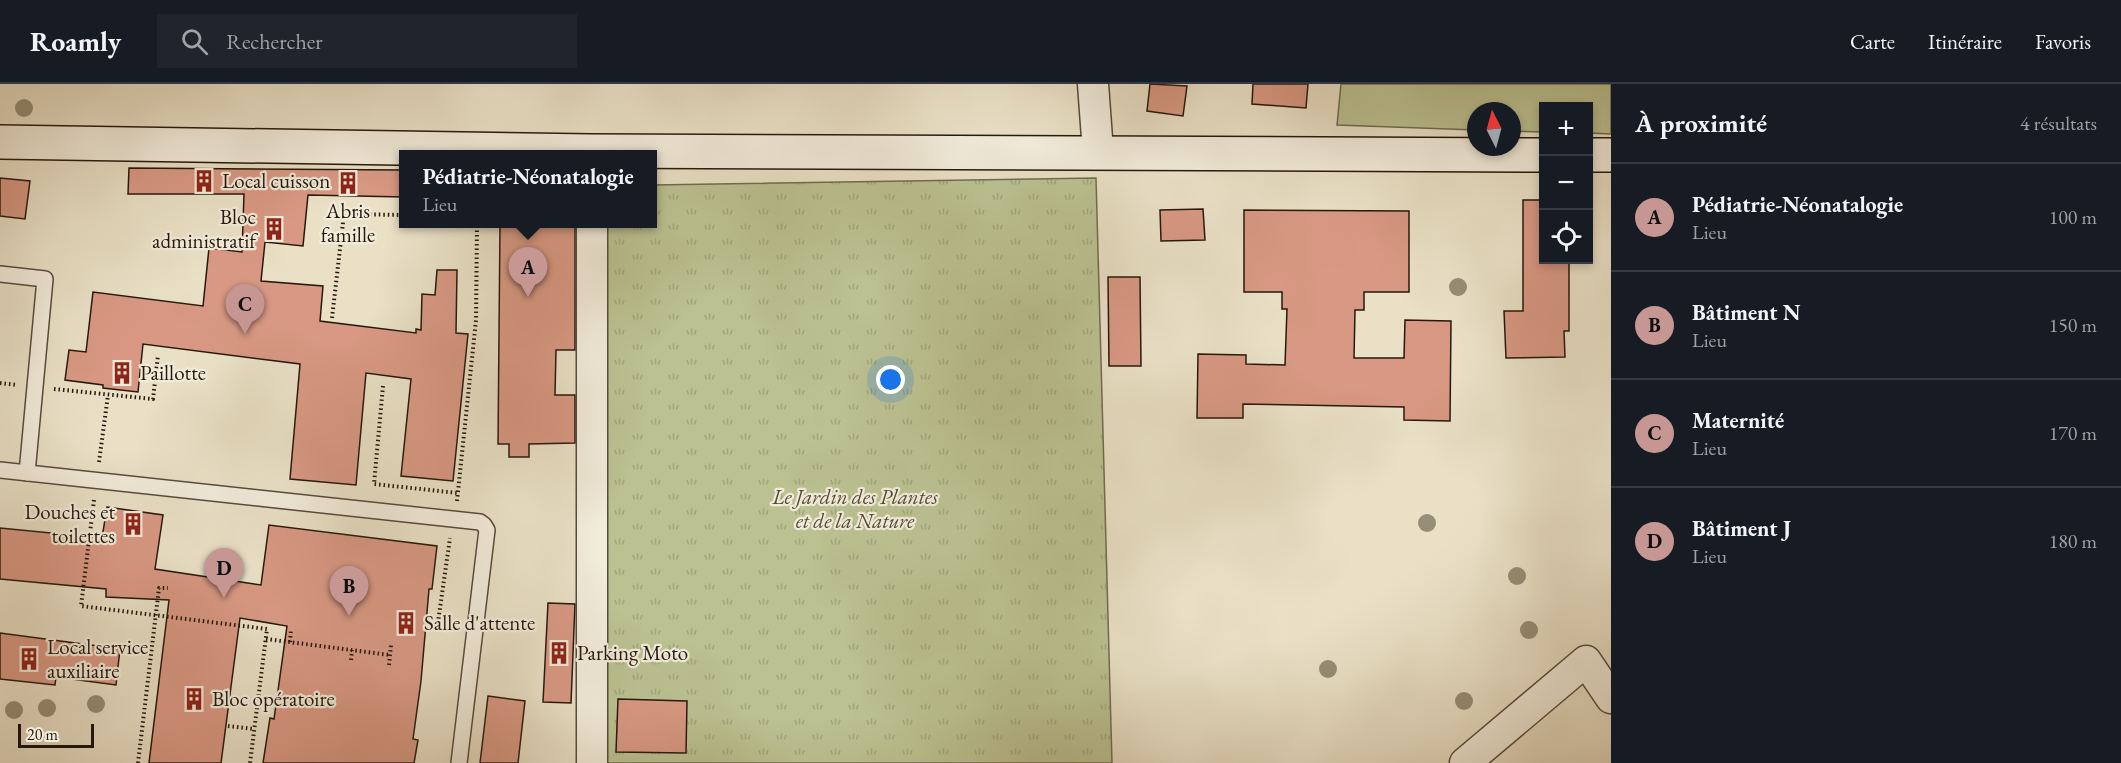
<!DOCTYPE html>
<html lang="fr">
<meta charset="utf-8">
<style>
:root{--surface:#171b24;--page:#20242c;--text:#f1f3f6;--muted:#9ea1a6;--line:#363941;--accent:#c59692}
body{margin:0;font-family:"EB Garamond",serif;background:var(--page);color:var(--text)}
.controls{position:absolute;right:18px;top:18px;display:grid;overflow:hidden;border-radius:0px;box-shadow:0 3px 9px #0003}
.controls button{width:54px;height:54px;display:grid;place-items:center;padding:0;border:0;border-bottom:2px solid var(--line);background:var(--surface);color:var(--text);font:30px sans-serif}
.compass{position:absolute;left:1467px;top:18px;width:54px;height:54px;border-radius:50%;background:var(--surface);box-shadow:0 3px 9px #0003;rotate:354deg}
.scale{position:absolute;left:18px;bottom:15px;width:76px;box-sizing:border-box;padding-left:6px;border:3px solid #26180c;border-top:0;font-size:16px;line-height:21px;white-space:nowrap;color:#26180c;-webkit-text-stroke:4px #f1ebda;paint-order:stroke}
.you{position:absolute;left:891px;top:296px;width:21px;height:21px;margin:-15px;border:4px solid #fff;border-radius:50%;background:#1a73e8;box-shadow:0 0 0 9px #1a73e833}
.badge{display:grid;place-items:center;width:39px;height:39px;border-radius:50%;background:var(--accent);color:#111;font-size:20px;font-weight:700}
.pin{position:absolute;translate:-50% -50px;filter:drop-shadow(0 2px 3px #0008)}
.pin::after{content:'';position:absolute;top:32px;width:21px;height:18px;background:inherit;clip-path:polygon(0 0,100% 0,50% 100%)}
.popup{position:absolute;left:399px;top:66px;width:258px;height:78px;box-sizing:border-box;display:grid;place-content:center;border-radius:0px;background:var(--surface);filter:drop-shadow(0 2px 4px #0005);font-size:20px;white-space:nowrap;color:var(--muted)}
.popup b{font-size:22px;color:var(--text)}
.popup::after{content:'';position:absolute;left:50%;top:100%;margin-left:-12px;border:12px solid transparent;border-top-color:var(--surface)}
.list{margin:0;padding:0;list-style:none}
h2{display:flex;justify-content:space-between;align-items:center;height:78px;margin:0;padding:0 24px;font-size:26px}
h2 small{font-size:20px;font-weight:400;color:var(--muted)}
.list li{display:grid;grid-template-columns:39px 1fr auto;gap:18px;align-items:center;box-sizing:border-box;height:108px;padding:0 24px;border-top:2px solid var(--line)}
.list b{display:block;font-size:22px;white-space:nowrap}
.list p{margin:0;font-size:20px;white-space:nowrap;color:var(--muted)}
.list em{font-size:20px;font-style:normal;color:var(--muted)}
.icon{flex:none;width:33px;height:33px;fill:none;stroke:currentColor;stroke-width:2;stroke-linecap:round;stroke-linejoin:round}
.map{position:relative;flex:none;width:1611px;height:679px;overflow:hidden}
header{display:flex;align-items:center;gap:36px;box-sizing:border-box;height:84px;padding:0 30px;background:var(--surface);border-bottom:2px solid var(--line)}
header strong{font-size:28px}
nav{display:flex;gap:33px;margin-inline-start:auto;font-size:21px}
.search{width:420px;height:54px;background:var(--page);display:flex;align-items:center;gap:15px;box-sizing:border-box;padding:0 21px;border-radius:0px;color:var(--muted);font-size:22px}
main{display:flex}
aside{flex:1;background:var(--surface)}
.map>svg:first-child{display:block}
.grass{fill:url(#grass-tufts);stroke:#706c4e;stroke-width:1.5}
.pitch{fill:#bbc191;stroke:#706c4e;stroke-width:1.5}
.building{fill:#d89883;stroke:#26180c;stroke-width:1.5}
.lines{fill:none;stroke-linecap:round;stroke-linejoin:round}
.service-casing{stroke:#574a3a;stroke-width:18}
.minor-casing{stroke:#574a3a;stroke-width:33}
.secondary-casing{stroke:#26180c;stroke-width:36}
.path{stroke:#26180c;stroke-width:4;stroke-dasharray:1.5 3;stroke-linecap:butt}
.service{stroke:#f1ebda;stroke-width:15}
.minor{stroke:#f1ebda;stroke-width:30}
.secondary{stroke:#f1ebda;stroke-width:33}
.tree{fill:#968e76}
.labels{text-anchor:middle;stroke-width:4.5;stroke-linejoin:round;paint-order:stroke}
.poi-label{font-size:21px;fill:#26180c;stroke:#f1ebda;text-anchor:start}
.park-label{font-size:21px;font-style:italic;fill:#534b34;stroke:#f1ebda}
</style>
<header>
<strong>Roamly</strong>
<div class="search"><svg class="icon" aria-label="search" viewBox="0 0 24 24"><circle cx="10" cy="10" r="6"/><path d="M15 15l6 6"/></svg>Rechercher</div>
<nav><a>Carte</a><a>Itinéraire</a><a>Favoris</a></nav>
</header>
<main>
<div class="map">
<svg width="1611" height="679" viewBox="0 0 1611 679">
<defs>
<pattern id="grass-tufts" width="24" height="20" patternUnits="userSpaceOnUse" patternTransform="scale(1.5)"><rect width="24" height="20" fill="#bbc191"/><path d="M3 7l-1-3M5 7V3M7 7l1-3M15 17l-1-3M17 17v-4M19 17l1-3" fill="none" stroke="#a1a57c"/></pattern>
</defs>
<rect width="100%" height="100%" fill="#e9e0c6"/>
<filter id="stains"><feTurbulence type="fractalNoise" baseFrequency=".00333" numOctaves="4"/><feColorMatrix values="0 0 0 0 .2 0 0 0 0 .09 0 0 0 0 .02 0 0 0 .5 -.17"/></filter>
<radialGradient id="worn" r=".72"><stop offset=".6" stop-color="#630" stop-opacity="0"/><stop offset="1" stop-color="#630" stop-opacity=".3"/></radialGradient>
<path class="grass" d="M 1096,94 L 1112,679 L 607,679 L 603,140 L 652,140 L 653,101 Z"/>
<path class="pitch" d="M 1341,0 L 1611,0 L 1611,50 L 1589,49 L 1588,22 L 1544,22 L 1543,48 L 1512,47 L 1512,27 L 1476,27 L 1476,46 L 1337,41 Z"/>
<g class="building">
<path d="M 1150,0 L 1187,2 L 1183,32 L 1147,27 Z"/>
<path d="M 1253,0 L 1308,0 L 1306,24 L 1252,20 Z"/>
<path d="M 129,84 L 404,86 L 404,113 L 308,111 L 303,162 L 265,158 L 261,197 L 323,202 L 320,237 L 416,249 L 416,245 L 421,246 L 422,210 L 435,211 L 437,186 L 457,186 L 456,249 L 468,250 L 453,397 L 401,392 L 411,295 L 366,289 L 356,401 L 290,395 L 300,280 L 143,260 L 138,308 L 103,304 L 103,301 L 65,296 L 69,266 L 86,268 L 93,208 L 203,222 L 209,164 L 242,168 L 244,110 L 128,110 Z"/>
<path d="M 0,94 L 30,97 L 25,135 L 0,132 Z"/>
<path d="M 1523,116 L 1544,116 L 1544,176 L 1569,176 L 1569,247 L 1564,247 L 1565,273 L 1506,274 L 1504,227 L 1523,227 Z"/>
<path d="M 1203,125 L 1205,156 L 1161,157 L 1160,126 Z"/>
<path d="M 1244,126 L 1409,127 L 1409,208 L 1364,208 L 1364,226 L 1355,226 L 1354,274 L 1404,274 L 1405,236 L 1451,237 L 1450,337 L 1404,336 L 1404,323 L 1243,320 L 1243,334 L 1197,334 L 1198,270 L 1246,271 L 1246,280 L 1285,281 L 1287,225 L 1282,225 L 1282,208 L 1244,208 Z"/>
<path d="M 500,140 L 575,140 L 575,266 L 556,266 L 555,311 L 575,311 L 575,359 L 529,360 L 529,373 L 509,373 L 509,360 L 498,360 Z"/>
<path d="M 1108,193 L 1140,193 L 1141,282 L 1109,282 Z"/>
<path d="M 107,423 L 163,431 L 155,485 L 261,501 L 269,441 L 437,462 L 432,505 L 429,505 L 421,597 L 413,655 L 418,656 L 414,679 L 263,679 L 270,634 L 274,635 L 287,542 L 240,534 L 221,679 L 149,679 L 169,516 L 106,513 L 106,505 L 0,495 L 0,444 L 102,454 Z"/>
<path d="M 548,519 L 575,520 L 571,619 L 543,618 Z"/>
<path d="M 0,549 L 120,565 L 116,601 L 56,593 L 55,601 L 0,595 Z"/>
<path d="M 488,612 L 525,617 L 518,679 L 480,679 Z"/>
<path d="M 618,615 L 687,617 L 686,669 L 616,668 Z"/>
</g>
<g class="lines">
<g class="service-casing">
<g id="service">
<path d="M 0,190 L 45,195 L 27,389"/>
<path d="M 0,386 L 480,438 L 484,441 L 487,446 L 459,679"/>
</g>
</g>
<g class="minor-casing">
<g id="minor">
<path d="M 1093,0 L 1098,68"/>
<path d="M 592,679 L 592,140"/>
<path d="M 1465,679 L 1586,577 L 1611,614"/>
</g>
</g>
<g class="secondary-casing">
<g id="secondary">
<path d="M 0,58 L 591,67 L 1544,71"/>
<path d="M 1588,71 L 1611,71"/>
</g>
</g>
<g class="path">
<path d="M 332,234 L 344,130 L 404,131"/>
<path d="M 0,299 L 17,301"/>
<path d="M 383,302 L 374,400 L 458,409"/>
<path d="M 54,305 L 153,315 L 158,271"/>
<path d="M 99,378 L 108,311"/>
<path d="M 94,416 L 81,522 L 267,545 L 250,679"/>
<path d="M 457,417 L 476,236 L 477,140"/>
<path d="M 430,542 L 437,545 L 450,454"/>
<path d="M 266,555 L 390,571"/>
<path d="M 290,558 L 291,545"/>
<path d="M 351,576 L 352,566"/>
<path d="M 389,581 L 391,561"/>
<path d="M 228,642 L 254,645"/>
<path d="M 138,679 L 159,504 L 168,504"/>
</g>
<use href="#service" class="service"/>
<use href="#minor" class="minor"/>
<use href="#secondary" class="secondary"/>
</g>
<g class="tree">
<circle cx="24" cy="24" r="9"/>
<circle cx="1458" cy="203" r="9"/>
<circle cx="1427" cy="439" r="9"/>
<circle cx="1517" cy="492" r="9"/>
<circle cx="1529" cy="546" r="9"/>
<circle cx="1328" cy="585" r="9"/>
<circle cx="1464" cy="617" r="9"/>
<circle cx="96" cy="620" r="9"/>
<circle cx="47" cy="624" r="9"/>
<circle cx="14" cy="626" r="9"/>
</g>
<defs>
<g id="building-bare" transform="scale(1.8)"><path d="M-4-6H4V6H1V3H-1V6H-4ZM-2.5-4.3h1.7v1.8h-1.7ZM.8-4.3h1.7v1.8H.8ZM-2.5-1h1.7V.8h-1.7ZM.8-1h1.7V.8H.8Z" fill="#8f2418" stroke="#f1ebda" stroke-width="2.5" paint-order="stroke"/></g>
</defs>
<g fill-rule="evenodd">
<use href="#building-bare" x="204" y="97"/>
<use href="#building-bare" x="348" y="99"/>
<use href="#building-bare" x="274" y="145"/>
<use href="#building-bare" x="122" y="289"/>
<use href="#building-bare" x="133" y="440"/>
<use href="#building-bare" x="406" y="539"/>
<use href="#building-bare" x="559" y="569"/>
<use href="#building-bare" x="29" y="575"/>
<use href="#building-bare" x="194" y="615"/>
</g>
<g class="labels">
<g class="poi-label">
<text x="222" y="104">Local cuisson</text>
<text x="348" y="134" text-anchor="middle">Abris<tspan x="348" dy="24">famille</tspan></text>
<text x="256" y="140" text-anchor="end">Bloc<tspan x="256" dy="24">administratif</tspan></text>
<text x="140" y="296">Paillotte</text>
<text x="115" y="435" text-anchor="end">Douches et<tspan x="115" dy="24">toilettes</tspan></text>
<text x="424" y="546">Salle d'attente</text>
<text x="47" y="570">Local service<tspan x="47" dy="24">auxiliaire</tspan></text>
<text x="577" y="576">Parking Moto</text>
<text x="212" y="622">Bloc opératoire</text>
</g>
<g class="park-label">
<text x="855" y="420">Le Jardin des Plantes<tspan x="855" dy="24">et de la Nature</tspan></text>
</g>
</g>
<rect width="100%" height="100%" filter="url(#stains)"/>
<rect width="100%" height="100%" fill="url(#worn)"/>
</svg>
<div class="controls">
<button>+</button>
<button>−</button>
<button><svg class="icon" aria-label="locate" viewBox="0 0 24 24"><circle cx="12" cy="12" r="6"/><path d="M12 2v4M12 18v4M2 12h4M18 12h4"/></svg></button>
</div>
<svg class="compass" viewBox="-18 -18 36 36"><path d="M0-13l5 13h-10z" fill="#e53935"/><path d="M0 13l5-13h-10z" fill="#9ea1a6"/></svg>
<div class="scale">20 m</div>
<div class="you"></div>
<div class="pin badge" style="left:528px;top:213px">A</div>
<div class="popup"><b>Pédiatrie-Néonatalogie</b>Lieu</div>
<div class="pin badge" style="left:349px;top:532px">B</div>
<div class="pin badge" style="left:245px;top:250px">C</div>
<div class="pin badge" style="left:224px;top:514px">D</div>
</div>
<aside>
<h2>À proximité<small>4 résultats</small></h2>
<ul class="list">
<li><span class="badge">A</span><div><b>Pédiatrie-Néonatalogie</b><p>Lieu</p></div><em>100 m</em></li>
<li><span class="badge">B</span><div><b>Bâtiment N</b><p>Lieu</p></div><em>150 m</em></li>
<li><span class="badge">C</span><div><b>Maternité</b><p>Lieu</p></div><em>170 m</em></li>
<li><span class="badge">D</span><div><b>Bâtiment J</b><p>Lieu</p></div><em>180 m</em></li>
</ul>
</aside>
</main>
